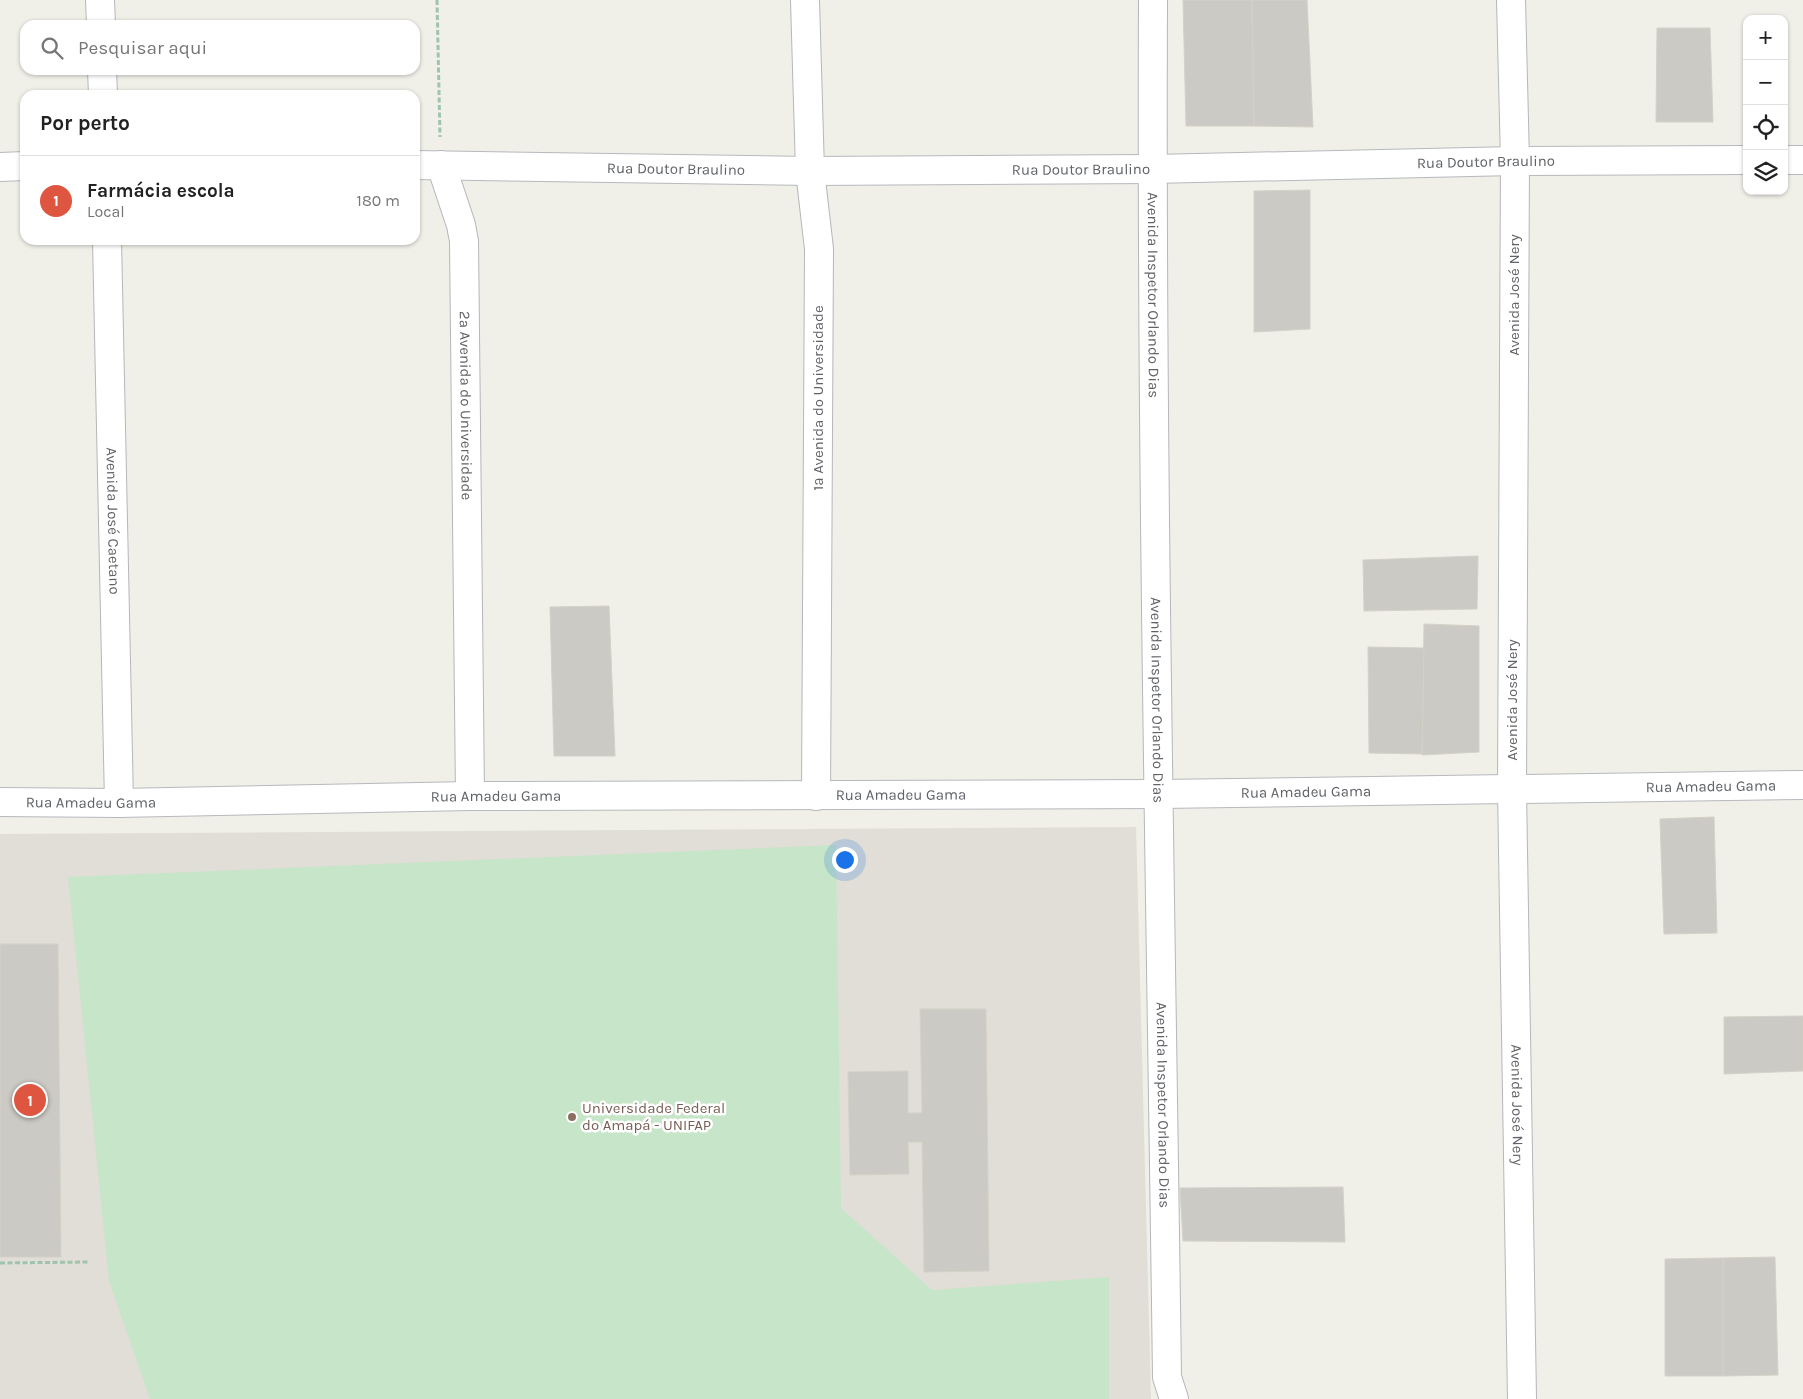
<!DOCTYPE html>
<html lang="pt">
<meta charset="utf-8">
<style>
:root{--surface:#fff;--page:#f2f2f2;--text:#222;--muted:#767676;--line:#e0e0e0;--accent:#de5540}
body{margin:0;font-family:Karla,sans-serif;background:var(--page);color:var(--text)}
.controls{position:absolute;right:15px;top:15px;display:grid;overflow:hidden;border-radius:10px;box-shadow:0 1px 4px #0004}
.controls button{width:45px;height:45px;display:grid;place-items:center;padding:0;border:0;border-bottom:1px solid var(--line);background:var(--surface);color:var(--text);font:25px sans-serif}
.you{position:absolute;left:844px;top:859px;width:18px;height:18px;margin:-12px;border:4px solid #fff;border-radius:50%;background:#1a73e8;box-shadow:0 0 0 8px #1a73e833}
.badge{display:grid;place-items:center;width:32px;height:32px;border-radius:50%;background:var(--accent);color:#fff;font-size:16px;font-weight:700}
.pin{position:absolute;translate:-50% -50%;border:2px solid #fff;box-shadow:0 1px 5px #0006}
.list{margin:0;padding:0;list-style:none}
h2{display:flex;justify-content:space-between;align-items:center;height:65px;margin:0;padding:0 20px;font-size:21px}
h2 small{font-size:16px;font-weight:400;color:var(--muted)}
.list li{display:grid;grid-template-columns:32px 1fr auto;gap:15px;align-items:center;box-sizing:border-box;height:90px;padding:0 20px;border-top:1px solid var(--line)}
.list b{display:block;font-size:19px;white-space:nowrap}
.list p{margin:0;font-size:16px;white-space:nowrap;color:var(--muted)}
.list em{font-size:16px;font-style:normal;color:var(--muted)}
.icon{flex:none;width:28px;height:28px;fill:none;stroke:currentColor;stroke-width:2;stroke-linecap:round;stroke-linejoin:round}
.map{position:relative;flex:none;width:1803px;height:1399px;overflow:hidden}
.search{position:absolute;background:var(--surface);box-shadow:0 1px 4px #0004;left:20px;top:20px;width:400px;height:55px;display:flex;align-items:center;gap:12px;box-sizing:border-box;padding:0 18px;border-radius:15px;color:var(--muted);font-size:19px}
.panel{position:absolute;background:var(--surface);box-shadow:0 1px 4px #0004;left:20px;top:90px;width:400px;height:155px;border-radius:15px}
.map>svg:first-child{display:block}
.education{fill:#e0ded6}
.green{fill:#c7e5c8}
.building{fill:#cccac4;stroke:#d5d1c7}
.lines{fill:none;stroke-linecap:round;stroke-linejoin:round}
.street-casing{stroke:#b5b7bb;stroke-width:30}
.secondary-casing{stroke:#b6b9be;stroke-width:30}
.path{stroke:#9fc4ab;stroke-width:3;stroke-dasharray:5 2.5;stroke-linecap:butt}
.street{stroke:#fff;stroke-width:28}
.secondary{stroke:#fff;stroke-width:28}
.education-dot{fill:#8d6e63;stroke:#fff;stroke-width:2}
.labels{text-anchor:middle;stroke-width:5;stroke-linejoin:round;paint-order:stroke}
.street-label{font-size:15px;fill:#5f6267;stroke:#fff}
.education-label{font-size:15px;fill:#785e54;stroke:#fff;text-anchor:start}
</style>
<div class="map">
<svg width="1803" height="1399" viewBox="0 0 1803 1399">
<rect width="100%" height="100%" fill="#f0efe8"/>
<path class="education" d="M 1136,827 L 1151,1399 L 0,1399 L 0,834 Z"/>
<path class="green" d="M 836,845 L 841,1208 L 932,1290 L 1109,1277 L 1109,1399 L 150,1399 L 109,1281 L 68,877 Z"/>
<g class="building">
<path d="M 1183,0 L 1252,0 L 1254,126 L 1186,126 Z"/>
<path d="M 1252,0 L 1307,0 L 1313,127 L 1254,126 Z"/>
<path d="M 1657,28 L 1710,28 L 1713,122 L 1656,122 Z"/>
<path d="M 1310,190 L 1310,329 L 1254,332 L 1254,191 Z"/>
<path d="M 1478,556 L 1477,609 L 1364,611 L 1363,560 Z"/>
<path d="M 609,606 L 615,756 L 554,756 L 550,607 Z"/>
<path d="M 1424,624 L 1479,626 L 1479,752 L 1422,755 Z"/>
<path d="M 1368,647 L 1424,648 L 1422,754 L 1369,753 Z"/>
<path d="M 1714,817 L 1717,933 L 1664,934 L 1660,819 Z"/>
<path d="M 0,944 L 58,944 L 61,1257 L 0,1257 Z"/>
<path d="M 920,1009 L 986,1009 L 989,1271 L 924,1272 L 922,1142 L 908,1142 L 909,1174 L 850,1175 L 848,1072 L 908,1071 L 908,1113 L 922,1113 Z"/>
<path d="M 1803,1016 L 1803,1071 L 1724,1074 L 1724,1017 Z"/>
<path d="M 1343,1187 L 1345,1242 L 1183,1241 L 1180,1188 Z"/>
<path d="M 1775,1257 L 1778,1375 L 1723,1376 L 1723,1258 Z"/>
<path d="M 1723,1258 L 1723,1376 L 1665,1376 L 1665,1259 Z"/>
</g>
<g class="lines">
<g class="street-casing">
<g id="street">
<path d="M 100,0 L 101,25"/>
<path d="M 805,0 L 810,171 L 819,249 L 816,796"/>
<path id="s1" d="M 1153,0 C 1151,459 1161,918 1167,1377 L 1174,1399"/>
<path id="s2" d="M 1511,0 L 1515,161 L 1512,789 L 1522,1399"/>
<path d="M 102,70 L 103,95"/>
<path id="s3" d="M 441,165 L 461,225 L 464,241 L 470,796"/>
<path id="s4" d="M 107,240 L 119,803"/>
</g>
</g>
<g class="secondary-casing">
<g id="secondary">
<path d="M 1784,160 L 1803,160"/>
<path id="s5" d="M 415,165 L 810,171 L 1153,169 L 1515,161 L 1747,160"/>
<path d="M 0,167 L 25,166"/>
<path id="s6" d="M 0,802 L 119,803 L 470,796 L 1159,794 L 1803,785"/>
</g>
</g>
<g class="path">
<path d="M 437,0 L 440,137"/>
<path d="M 0,1263 L 90,1262"/>
</g>
<use href="#street" class="street"/>
<use href="#secondary" class="secondary"/>
</g>
<circle class="education-dot" cx="572" cy="1117" r="5"/>
<g class="labels">
<g class="street-label">
<text dy="5" stroke="none"><textPath href="#s5" startOffset="1071">Rua Doutor Braulino</textPath></text>
<text dy="5" stroke="none"><textPath href="#s5" startOffset="261">Rua Doutor Braulino</textPath></text>
<text dy="5" stroke="none"><textPath href="#s5" startOffset="666">Rua Doutor Braulino</textPath></text>
<text dy="5" stroke="none"><textPath href="#s1" startOffset="295">Avenida Inspetor Orlando Dias</textPath></text>
<text transform="translate(1514 295) rotate(-90)" y="5">Avenida José Nery</text>
<text transform="translate(818 398) rotate(-90)" y="5">1ª Avenida do Universidade</text>
<text dy="5" stroke="none"><textPath href="#s3" startOffset="244">2a Avenida do Universidade</textPath></text>
<text dy="5" stroke="none"><textPath href="#s4" startOffset="281">Avenida José Caetano</textPath></text>
<text dy="5" stroke="none"><textPath href="#s1" startOffset="700">Avenida Inspetor Orlando Dias</textPath></text>
<text transform="translate(1512 700) rotate(-90)" y="5">Avenida José Nery</text>
<text dy="5" stroke="none"><textPath href="#s6" startOffset="1711">Rua Amadeu Gama</textPath></text>
<text dy="5" stroke="none"><textPath href="#s6" startOffset="1306">Rua Amadeu Gama</textPath></text>
<text dy="5" stroke="none"><textPath href="#s6" startOffset="496">Rua Amadeu Gama</textPath></text>
<text dy="5" stroke="none"><textPath href="#s6" startOffset="901">Rua Amadeu Gama</textPath></text>
<text dy="5" stroke="none"><textPath href="#s6" startOffset="91">Rua Amadeu Gama</textPath></text>
<text dy="5" stroke="none"><textPath href="#s2" startOffset="1105">Avenida José Nery</textPath></text>
<text dy="5" stroke="none"><textPath href="#s1" startOffset="1105">Avenida Inspetor Orlando Dias</textPath></text>
</g>
<g class="education-label">
<text x="582" y="1113">Universidade Federal<tspan x="582" dy="17">do Amapá - UNIFAP</tspan></text>
</g>
</g>
</svg>
<div class="controls">
<button>+</button>
<button>−</button>
<button><svg class="icon" aria-label="locate" viewBox="0 0 24 24"><circle cx="12" cy="12" r="6"/><path d="M12 2v4M12 18v4M2 12h4M18 12h4"/></svg></button>
<button><svg class="icon" aria-label="layers" viewBox="0 0 24 24"><path d="M12 4l9 5-9 5-9-5zM3 14l9 5 9-5"/></svg></button>
</div>
<div class="you"></div>
<div class="pin badge" style="left:30px;top:1100px">1</div>
<div class="search"><svg class="icon" aria-label="search" viewBox="0 0 24 24"><circle cx="10" cy="10" r="6"/><path d="M15 15l6 6"/></svg>Pesquisar aqui</div>
<section class="panel">
<h2>Por perto<small></small></h2>
<ul class="list">
<li><span class="badge">1</span><div><b>Farmácia escola</b><p>Local</p></div><em>180 m</em></li>
</ul>
</section>
</div>
